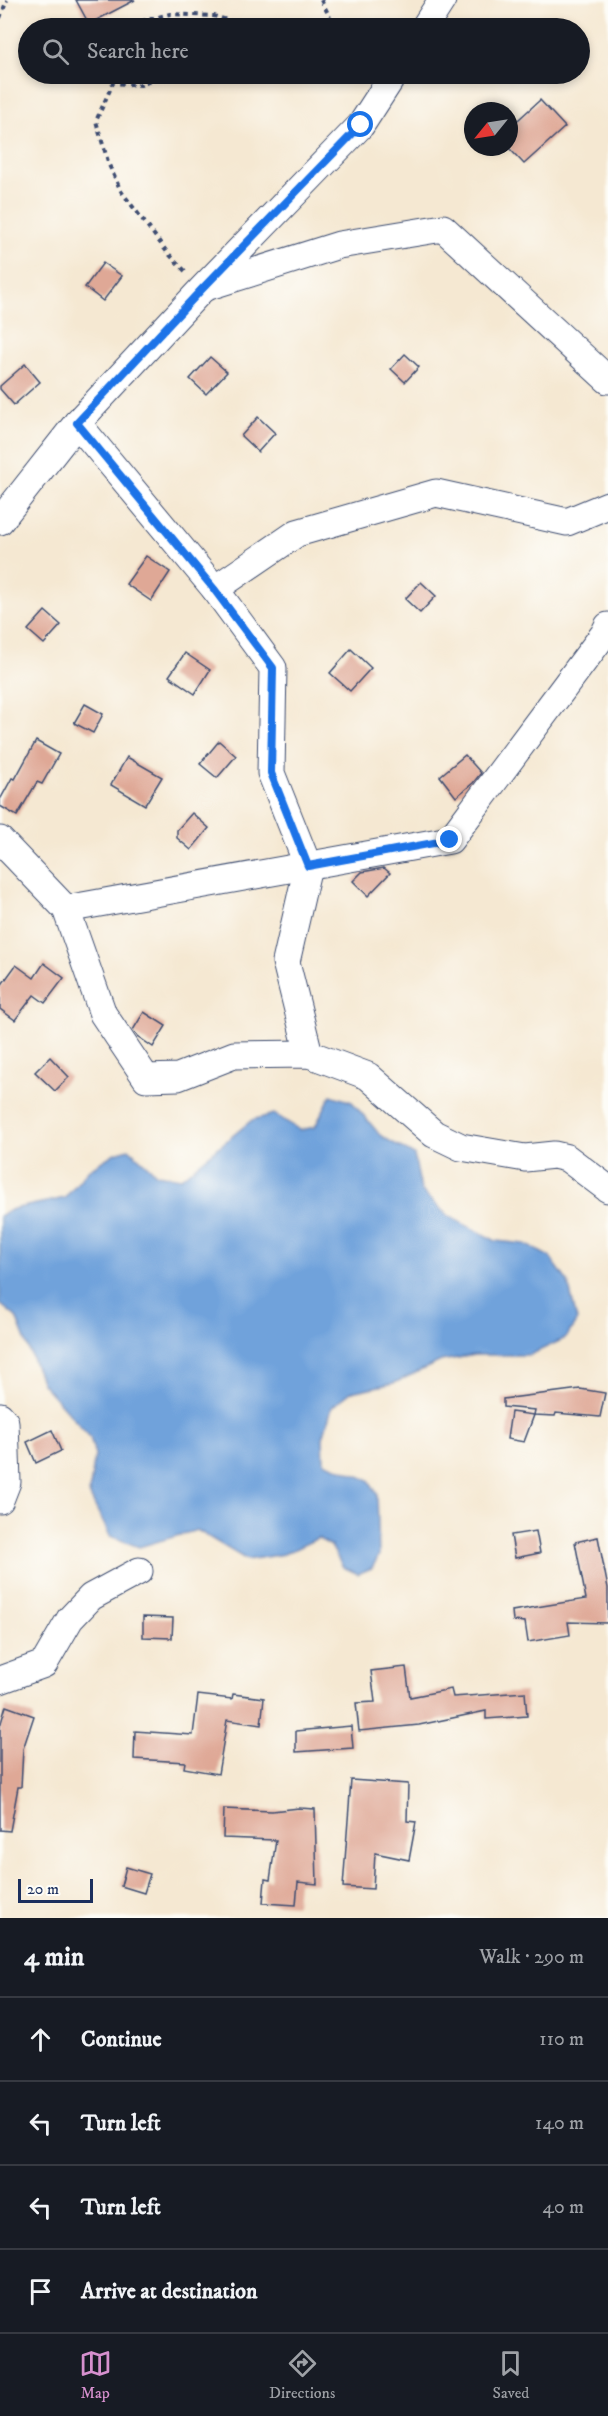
<!DOCTYPE html>
<meta charset="utf-8">
<style>
:root{--surface:#171b24;--page:#20242c;--text:#f1f3f6;--muted:#9ea1a6;--line:#363941;--accent:#d690ce}
body{margin:0;font-family:"IM FELL DW Pica",serif;background:var(--page);color:var(--text)}
.compass{position:absolute;left:464px;top:102px;width:54px;height:54px;border-radius:50%;background:var(--surface);box-shadow:0 3px 9px #0003;rotate:240deg}
.scale{position:absolute;left:18px;bottom:15px;width:75px;box-sizing:border-box;padding-left:6px;border:3px solid #1b2f5e;border-top:0;font-size:16px;line-height:21px;white-space:nowrap;color:#1b2f5e;-webkit-text-stroke:4px #fdfcf7;paint-order:stroke}
.stop{position:absolute;width:18px;height:18px;margin:-14px;border:4px solid #1a73e8;border-radius:50%;background:#fff}
.stop.end{background:#1a73e8;border-color:#fff;box-shadow:0 2px 6px #0008}
.list{margin:0;padding:0;list-style:none}
h2{display:flex;justify-content:space-between;align-items:center;height:78px;margin:0;padding:0 24px;font-size:26px}
h2 small{font-size:20px;font-weight:400;color:var(--muted)}
.list li{display:grid;grid-template-columns:39px 1fr auto;gap:18px;align-items:center;box-sizing:border-box;height:84px;padding:0 24px;border-top:2px solid var(--line)}
.list b{display:block;font-size:22px;white-space:nowrap}
.list em{font-size:20px;font-style:normal;color:var(--muted)}
.icon{flex:none;width:33px;height:33px;fill:none;stroke:currentColor;stroke-width:2;stroke-linecap:round;stroke-linejoin:round}
.map{position:relative;flex:none;width:608px;height:1918px;overflow:hidden}
.search{position:absolute;background:var(--surface);box-shadow:0 3px 9px #0003;left:18px;right:18px;top:18px;height:66px;display:flex;align-items:center;gap:15px;box-sizing:border-box;padding:0 21px;border-radius:33px;color:var(--muted);font-size:22px}
.sheet{height:414px;background:var(--surface)}
nav{display:flex;justify-content:space-around;align-items:center;box-sizing:border-box;height:84px;border-top:2px solid var(--line);background:var(--surface);font-size:16px;color:var(--muted)}
nav a{display:grid;justify-items:center;gap:3px}
nav .on{color:var(--accent)}
.map>svg:first-child{display:block}
.water{fill:#70a2db;stroke:#46689c;stroke-width:1.5}
.building{fill:#dfa896}
.lines{fill:none;stroke-linecap:round;stroke-linejoin:round}
.minor-casing{stroke:#3c4b6f;stroke-width:29}
.path{stroke:#3c4b6f;stroke-width:4;stroke-dasharray:4.5 4.5;stroke-linecap:butt}
.minor{stroke:#fff;stroke-width:27}
.route{stroke:#1a73e8;stroke-width:8}
</style>
<div class="map">
<svg width="608" height="1918" viewBox="0 0 608 1918">
<rect width="100%" height="100%" fill="#fdfcf7"/>
<filter id="ink" filterUnits="userSpaceOnUse"><feTurbulence type="fractalNoise" baseFrequency=".0167" numOctaves="2"/><feDisplacementMap in="SourceGraphic" scale="12" xChannelSelector="R" yChannelSelector="G"/><feConvolveMatrix kernelMatrix="1 2 1 2 8 2 1 2 1" color-interpolation-filters="sRGB"/></filter>
<filter id="wash" filterUnits="userSpaceOnUse"><feTurbulence type="fractalNoise" baseFrequency=".008" numOctaves="4" result="noise"/><feDisplacementMap in="SourceGraphic" scale="24" xChannelSelector="R" yChannelSelector="G"/><feGaussianBlur stdDeviation="1.35" result="paint"/><feColorMatrix in="noise" values="0 0 0 0 0 0 0 0 0 0 0 0 0 0 0 0 0 1.4 0 .05"/><feComposite in="paint" operator="in"/></filter>
<g filter="url(#wash)">
<rect width="100%" height="100%" fill="#f5e8d2"/>
<path class="water" d="M 331,1095 L 352,1102 L 381,1136 L 414,1155 L 421,1190 L 448,1216 L 496,1241 L 525,1244 L 550,1257 L 568,1282 L 577,1320 L 566,1338 L 530,1355 L 475,1355 L 441,1361 L 394,1383 L 351,1392 L 332,1407 L 323,1438 L 324,1462 L 369,1480 L 377,1494 L 379,1555 L 372,1568 L 358,1574 L 343,1567 L 331,1546 L 318,1538 L 284,1554 L 247,1560 L 197,1530 L 139,1547 L 110,1536 L 89,1494 L 95,1455 L 90,1437 L 42,1383 L 16,1317 L 0,1304 L 0,1216 L 13,1209 L 65,1198 L 88,1170 L 115,1153 L 129,1149 L 157,1174 L 181,1178 L 252,1120 L 274,1114 L 300,1130 L 315,1127 Z"/>
<g id="blocks">
<g class="building">
<path d="M 76,0 L 135,0 L 89,24 Z"/>
<path d="M 540,100 L 565,127 L 524,164 L 509,148 L 509,128 Z"/>
<path d="M 103,263 L 122,276 L 103,301 L 85,287 Z"/>
<path d="M 405,354 L 419,367 L 405,382 L 391,369 Z"/>
<path d="M 210,357 L 227,372 L 206,394 L 190,379 Z"/>
<path d="M 25,364 L 40,382 L 14,405 L 0,389 L 0,386 Z"/>
<path d="M 258,417 L 275,433 L 258,452 L 241,436 Z"/>
<path d="M 146,556 L 170,572 L 151,601 L 126,584 Z"/>
<path d="M 421,582 L 436,596 L 420,613 L 405,599 Z"/>
<path d="M 45,611 L 61,625 L 44,644 L 28,630 Z"/>
<path d="M 351,649 L 371,668 L 350,691 L 330,673 Z"/>
<path d="M 185,653 L 210,670 L 195,694 L 169,676 Z"/>
<path d="M 85,704 L 103,714 L 93,733 L 74,723 Z"/>
<path d="M 36,741 L 59,754 L 42,784 L 37,782 L 17,816 L 0,806 L 0,800 L 12,778 L 15,779 Z"/>
<path d="M 219,741 L 236,756 L 217,778 L 200,764 Z"/>
<path d="M 465,755 L 481,773 L 473,783 L 456,797 L 440,776 Z"/>
<path d="M 127,757 L 162,777 L 145,805 L 111,785 Z"/>
<path d="M 192,813 L 209,828 L 191,850 L 177,838 L 177,830 Z"/>
<path d="M 384,868 L 390,873 L 368,896 L 353,881 L 362,872 Z"/>
<path d="M 44,963 L 64,978 L 45,1003 L 34,995 L 15,1020 L 0,1009 L 0,987 L 16,965 L 34,978 Z"/>
<path d="M 144,1012 L 166,1026 L 153,1047 L 137,1036 L 133,1030 Z"/>
<path d="M 50,1057 L 69,1077 L 55,1091 L 35,1072 Z"/>
<path d="M 580,1389 L 605,1393 L 600,1417 L 556,1413 L 555,1416 L 534,1415 L 535,1410 L 503,1407 L 503,1399 Z"/>
<path d="M 511,1412 L 534,1415 L 524,1442 L 507,1439 Z"/>
<path d="M 52,1430 L 61,1451 L 36,1463 L 27,1442 Z"/>
<path d="M 536,1531 L 540,1553 L 515,1558 L 511,1535 Z"/>
<path d="M 598,1537 L 608,1588 L 608,1623 L 568,1622 L 570,1635 L 528,1642 L 525,1622 L 513,1621 L 512,1611 L 586,1599 L 575,1542 Z"/>
<path d="M 143,1617 L 173,1618 L 172,1638 L 143,1637 Z"/>
<path d="M 406,1667 L 410,1697 L 451,1689 L 453,1697 L 525,1692 L 527,1716 L 486,1719 L 486,1711 L 419,1725 L 359,1731 L 356,1703 L 375,1702 L 371,1671 Z"/>
<path d="M 233,1694 L 264,1698 L 261,1725 L 227,1720 L 218,1774 L 184,1768 L 185,1762 L 134,1759 L 135,1731 L 193,1735 L 198,1695 L 232,1699 Z"/>
<path d="M 6,1706 L 34,1716 L 23,1749 L 21,1787 L 18,1787 L 10,1831 L 0,1830 L 0,1726 Z"/>
<path d="M 351,1726 L 353,1748 L 296,1752 L 296,1731 Z"/>
<path d="M 351,1780 L 408,1784 L 407,1821 L 416,1822 L 409,1860 L 375,1853 L 373,1889 L 343,1887 Z"/>
<path d="M 299,1808 L 315,1809 L 317,1884 L 298,1882 L 296,1905 L 263,1903 L 265,1879 L 270,1880 L 276,1840 L 223,1838 L 224,1809 L 272,1811 Z"/>
<path d="M 126,1867 L 150,1874 L 144,1893 L 121,1886 Z"/>
</g>
</g>
</g>
<g filter="url(#ink)">
<use href="#blocks" fill-opacity="0" stroke="#3c4b6f" stroke-width="1.5"/>
<g class="lines">
<g class="minor-casing">
<g id="minor">
<path d="M 424,28 L 442,0"/>
<path d="M 206,287 L 339,245 L 443,228 L 608,380"/>
<path d="M 77,423 L 215,589 L 273,668 L 271,773 L 308,866 L 286,962 L 309,1054"/>
<path d="M 0,521 L 77,423 L 202,289 L 361,125 L 394,74"/>
<path d="M 215,589 L 297,533 L 436,493 L 567,522 L 608,505"/>
<path d="M 0,840 L 66,909 L 103,1014 L 146,1078 L 178,1077 L 234,1055 L 309,1054 L 368,1076 L 434,1134 L 461,1147 L 525,1158 L 554,1155 L 567,1158 L 608,1189"/>
<path d="M 66,909 L 450,840 L 604,634 L 608,626"/>
<path d="M 0,1416 L 5,1422 L 7,1482 L 0,1500"/>
<path d="M 0,1680 L 44,1664 L 70,1619 L 91,1597 L 139,1571"/>
</g>
</g>
<g class="path">
<path d="M 321,0 L 334,25 L 334,28"/>
<path d="M 0,18 L 7,0"/>
<path d="M 115,28 L 170,14 L 214,16 L 253,28"/>
<path d="M 185,271 L 167,252 L 121,191 L 109,165 L 96,121 L 113,83 L 141,85 L 162,76 L 174,78 L 193,74"/>
</g>
<use href="#minor" class="minor"/>
</g>
</g>
<g class="lines" filter="url(#ink)">
<path class="route" d="M 361,125 L 202,289 L 77,423 L 214,589 L 273,668 L 271,773 L 308,866 L 450,840"/>
</g>
</svg>
<svg class="compass" viewBox="-18 -18 36 36"><path d="M0-13l5 13h-10z" fill="#e53935"/><path d="M0 13l5-13h-10z" fill="#9ea1a6"/></svg>
<div class="scale">20 m</div>
<div class="stop" style="left:361px;top:125px"></div>
<div class="stop end" style="left:450px;top:840px"></div>
<div class="search"><svg class="icon" aria-label="search" viewBox="0 0 24 24"><circle cx="10" cy="10" r="6"/><path d="M15 15l6 6"/></svg>Search here</div>
</div>
<section class="sheet">
<h2>4 min<small>Walk · 290 m</small></h2>
<ul class="list">
<li><svg class="icon" aria-label="ahead" viewBox="0 0 24 24"><path d="M12 20V5M6 11l6-6 6 6"/></svg><div><b>Continue</b></div><em>110 m</em></li>
<li><svg class="icon" aria-label="left" viewBox="0 0 24 24"><path d="M17 20v-9H6M10 6l-5 5 5 5"/></svg><div><b>Turn left</b></div><em>140 m</em></li>
<li><svg class="icon" aria-label="left" viewBox="0 0 24 24"><path d="M17 20v-9H6M10 6l-5 5 5 5"/></svg><div><b>Turn left</b></div><em>40 m</em></li>
<li><svg class="icon" aria-label="arrive" viewBox="0 0 24 24"><path d="M6 21V4h12l-3 4 3 4H6"/></svg><div><b>Arrive at destination</b></div></li>
</ul>
</section>
<nav>
<a class="on"><svg class="icon" aria-label="map" viewBox="0 0 24 24"><path d="M3 6l6-2 6 2 6-2v14l-6 2-6-2-6 2zM9 4v14M15 6v14"/></svg>Map</a>
<a><svg class="icon" aria-label="directions" viewBox="0 0 24 24"><path d="M12 3l9 9-9 9-9-9zM9 14v-3h6M13 9l2 2-2 2"/></svg>Directions</a>
<a><svg class="icon" aria-label="saved" viewBox="0 0 24 24"><path d="M7 4h10v16l-5-4-5 4z"/></svg>Saved</a>
</nav>
